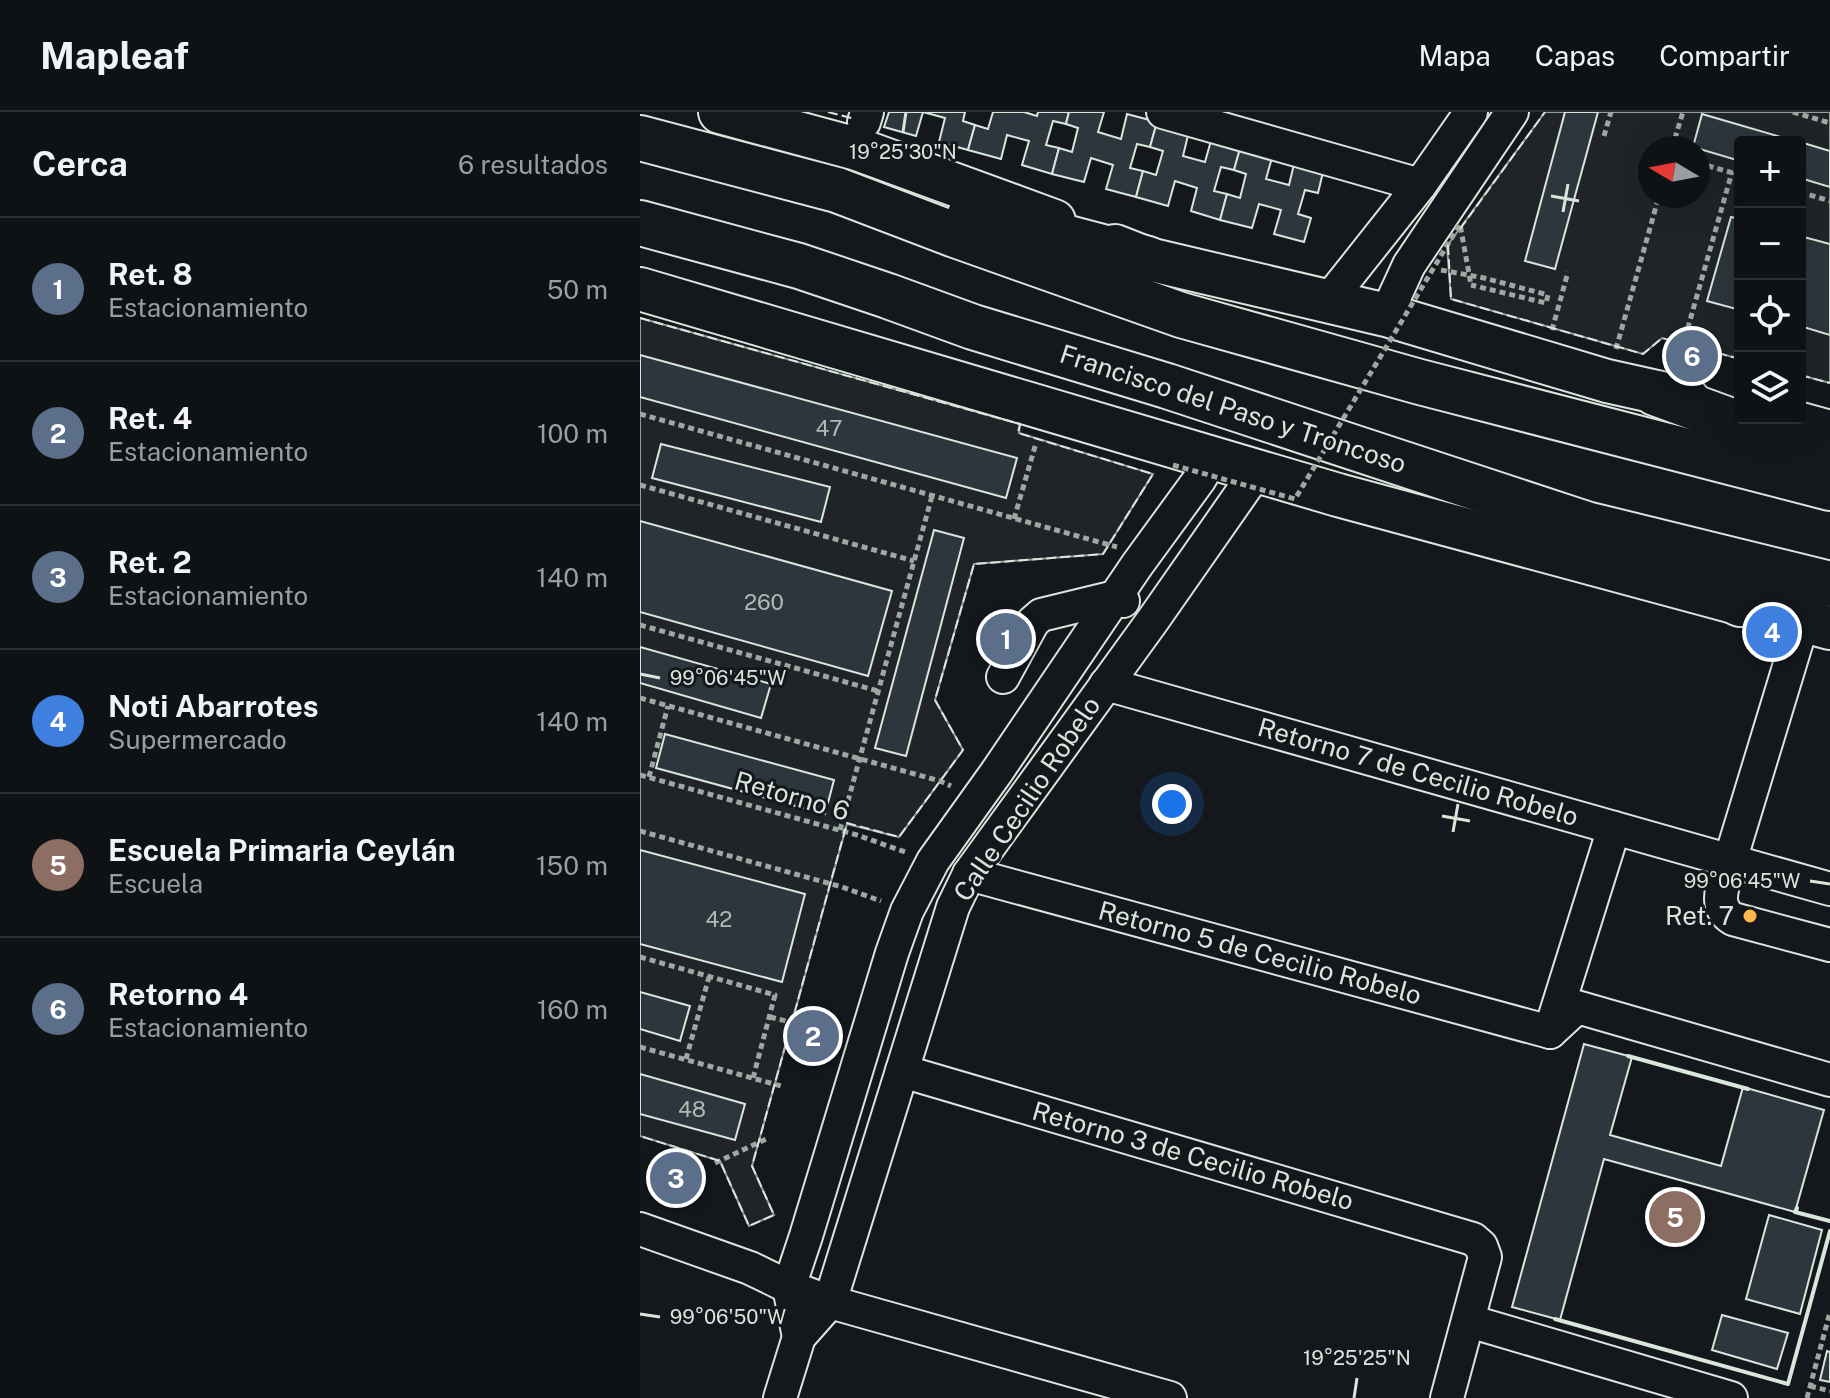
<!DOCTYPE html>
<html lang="es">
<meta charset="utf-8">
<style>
:root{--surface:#0f1215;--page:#181b1e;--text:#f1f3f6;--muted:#9b9ea0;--line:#2f3234;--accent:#ffb74d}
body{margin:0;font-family:"Public Sans",sans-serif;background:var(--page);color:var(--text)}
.controls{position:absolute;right:24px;top:24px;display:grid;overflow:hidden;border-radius:8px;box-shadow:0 8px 32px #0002}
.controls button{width:72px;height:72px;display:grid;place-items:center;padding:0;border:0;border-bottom:2px solid var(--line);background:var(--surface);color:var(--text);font:40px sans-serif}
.compass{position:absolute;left:998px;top:24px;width:72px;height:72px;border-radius:50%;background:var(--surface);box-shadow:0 8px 32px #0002;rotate:280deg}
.you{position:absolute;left:532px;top:692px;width:28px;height:28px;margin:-20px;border:6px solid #fff;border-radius:50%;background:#1a73e8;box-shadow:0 0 0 12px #1a73e833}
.badge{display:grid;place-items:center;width:52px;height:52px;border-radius:50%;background:var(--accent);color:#fff;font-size:26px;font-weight:700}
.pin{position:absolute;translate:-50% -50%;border:4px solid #fff;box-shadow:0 2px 8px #0006}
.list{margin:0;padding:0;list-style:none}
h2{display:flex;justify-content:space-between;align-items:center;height:104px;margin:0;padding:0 32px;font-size:34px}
h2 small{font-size:26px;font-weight:400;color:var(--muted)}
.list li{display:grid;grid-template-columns:52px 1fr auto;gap:24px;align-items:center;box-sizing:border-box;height:144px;padding:0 32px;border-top:2px solid var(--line)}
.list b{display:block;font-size:30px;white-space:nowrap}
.list p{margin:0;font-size:26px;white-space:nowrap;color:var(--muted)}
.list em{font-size:26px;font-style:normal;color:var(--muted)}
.icon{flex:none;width:44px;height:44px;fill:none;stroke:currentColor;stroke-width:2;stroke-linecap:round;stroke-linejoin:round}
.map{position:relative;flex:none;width:1190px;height:1286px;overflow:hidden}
header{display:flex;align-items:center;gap:48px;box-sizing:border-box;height:112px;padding:0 40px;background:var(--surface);border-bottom:2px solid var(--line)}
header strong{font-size:38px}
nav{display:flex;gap:44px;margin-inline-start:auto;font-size:28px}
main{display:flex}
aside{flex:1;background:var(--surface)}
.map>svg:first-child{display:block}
.green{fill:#202428;stroke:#939e99;stroke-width:2;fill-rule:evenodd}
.building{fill:#2c363c;stroke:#d8e6dc;stroke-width:2}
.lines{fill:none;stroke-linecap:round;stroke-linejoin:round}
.minor-casing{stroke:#d8e6dc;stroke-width:36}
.major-casing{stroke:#d8e6dc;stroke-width:46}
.highway-casing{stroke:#d8e6dc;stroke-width:48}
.path{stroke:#9da8a2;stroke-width:5;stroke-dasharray:6 4;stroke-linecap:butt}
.minor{stroke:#14181c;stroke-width:32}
.major{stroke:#14181c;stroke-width:42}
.highway{stroke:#14181c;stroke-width:44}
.path-bridge{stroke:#9da8a2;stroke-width:5;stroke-dasharray:6 4;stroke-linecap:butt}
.fence{stroke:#d8e6dc;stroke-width:2;stroke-dasharray:10 4;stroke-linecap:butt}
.wall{stroke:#d8e6dc;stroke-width:4}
.ticks{fill:none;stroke:#d8e6dc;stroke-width:3}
.poi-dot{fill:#ffb74d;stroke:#14181c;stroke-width:3}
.labels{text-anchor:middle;stroke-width:6;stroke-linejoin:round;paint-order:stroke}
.number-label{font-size:22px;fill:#adbab4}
.street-label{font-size:26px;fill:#d8e6dc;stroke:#14181c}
.poi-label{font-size:26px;fill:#d8e6dc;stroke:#14181c;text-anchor:end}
.ticks-label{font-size:20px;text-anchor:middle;fill:#d8e6dc;stroke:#14181c;stroke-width:6;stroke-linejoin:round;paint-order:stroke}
</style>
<header>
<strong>Mapleaf</strong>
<nav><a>Mapa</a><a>Capas</a><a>Compartir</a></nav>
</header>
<main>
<aside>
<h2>Cerca<small>6 resultados</small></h2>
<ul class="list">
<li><span class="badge" style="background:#5c6f8a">1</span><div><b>Ret. 8</b><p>Estacionamiento</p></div><em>50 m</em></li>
<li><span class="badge" style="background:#5c6f8a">2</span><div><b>Ret. 4</b><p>Estacionamiento</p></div><em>100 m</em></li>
<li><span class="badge" style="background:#5c6f8a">3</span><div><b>Ret. 2</b><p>Estacionamiento</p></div><em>140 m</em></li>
<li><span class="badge" style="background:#3f7fe0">4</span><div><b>Noti Abarrotes</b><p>Supermercado</p></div><em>140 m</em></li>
<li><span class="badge" style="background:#8d6e63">5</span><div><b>Escuela Primaria Ceylán</b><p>Escuela</p></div><em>150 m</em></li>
<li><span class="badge" style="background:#5c6f8a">6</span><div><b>Retorno 4</b><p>Estacionamiento</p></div><em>160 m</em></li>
</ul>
</aside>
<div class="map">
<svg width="1190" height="1286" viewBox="0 0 1190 1286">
<rect width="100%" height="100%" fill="#14181c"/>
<g class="green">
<path d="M 905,0 L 1190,0 L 1190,271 L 1160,263 L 1160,30 L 1100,30 L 1100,247 L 1022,226 L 1003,242 L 811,187 L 807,134 ZM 1010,36 L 1058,36 L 1058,84 L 1010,84 Z"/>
<path d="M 0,206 L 380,312 L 379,321 L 513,362 L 463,442 L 334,452 L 295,588 L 323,638 L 259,725 L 207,712 L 112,1054 L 134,1103 L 109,1114 L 80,1049 L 0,1024 Z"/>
</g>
<g class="building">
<path d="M 249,0 L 325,0 L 323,9 L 335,13 L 328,38 L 299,30 L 305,6 L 283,0 L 276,24 L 244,15 Z"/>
<path d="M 353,0 L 384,0 L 397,4 L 398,0 L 429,0 L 426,12 L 413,9 L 406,33 L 419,36 L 412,62 L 382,53 L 389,29 L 367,23 L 361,47 L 328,38 L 335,13 L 348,17 Z"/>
<path d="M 429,0 L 464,0 L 458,20 L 481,27 L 487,2 L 517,10 L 510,35 L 497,32 L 490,56 L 503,59 L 496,85 L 466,77 L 473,53 L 451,46 L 444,70 L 412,62 L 419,36 L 432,40 L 438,16 L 426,12 Z"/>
<path d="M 925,0 L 958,0 L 915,157 L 885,149 Z"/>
<path d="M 1062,2 L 1158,30 L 1100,30 L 1100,49 L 1053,35 Z"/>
<path d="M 517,10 L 549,19 L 543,44 L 565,50 L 572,25 L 601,33 L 594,58 L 581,55 L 574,79 L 587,82 L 580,108 L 551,99 L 557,76 L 535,69 L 528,94 L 496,85 L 503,59 L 516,63 L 523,39 L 510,35 Z"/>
<path d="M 1160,30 L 1190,39 L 1190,75 L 1160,66 Z"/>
<path d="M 601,33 L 633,42 L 626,67 L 649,73 L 655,48 L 684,56 L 678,81 L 665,78 L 658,102 L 671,106 L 664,130 L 634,122 L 641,98 L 619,92 L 612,116 L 580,108 L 587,82 L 600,86 L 606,62 L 594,58 Z"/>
<path d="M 1091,105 L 1100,107 L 1100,198 L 1067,189 Z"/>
<path d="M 1160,124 L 1190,132 L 1190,223 L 1160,214 Z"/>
<path d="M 0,243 L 377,346 L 366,386 L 0,285 Z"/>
<path d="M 21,332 L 190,375 L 181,410 L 12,366 Z"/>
<path d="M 0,409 L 252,479 L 228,564 L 0,500 Z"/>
<path d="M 294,418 L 324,426 L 266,644 L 235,636 Z"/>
<path d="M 0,535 L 131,572 L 121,606 L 0,571 Z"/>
<path d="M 25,622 L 194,668 L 185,702 L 16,656 Z"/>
<path d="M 0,738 L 165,782 L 142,870 L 0,832 Z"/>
<path d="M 0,880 L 50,894 L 40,929 L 0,917 Z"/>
<path d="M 944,932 L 992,945 L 970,1023 L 1081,1054 L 1103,975 L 1184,998 L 1155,1100 L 964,1047 L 920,1208 L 872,1195 Z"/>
<path d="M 0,962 L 105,992 L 95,1028 L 0,1002 Z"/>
<path d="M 1129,1103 L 1182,1118 L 1160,1202 L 1106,1187 Z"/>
<path d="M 1082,1203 L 1148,1221 L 1137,1257 L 1072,1238 Z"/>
<path d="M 1187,1239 L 1190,1240 L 1190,1270 L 1180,1268 Z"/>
</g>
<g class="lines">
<g class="minor-casing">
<g id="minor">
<path d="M 523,0 L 780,73"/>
<path d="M 224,10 L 227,0"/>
<path d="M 688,189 L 780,73 L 831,0"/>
<path d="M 746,203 L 769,153 L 872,0"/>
<path d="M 1163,509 L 1090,749 C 1085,769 1071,794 1093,807 L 1190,833"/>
<path d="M 363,565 L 393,510 L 401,503 L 475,485 L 483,489"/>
<path d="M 466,572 L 1190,777"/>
<path d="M 329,762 L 910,920"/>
<path d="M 911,917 L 974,716"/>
<path d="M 910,920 L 937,895 L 1190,968"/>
<path d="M 262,959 L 833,1127 L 841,1134 L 845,1145 L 807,1286"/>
<path d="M 0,1117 L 110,1156 L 149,1175 L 190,1190 L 530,1286"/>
<path d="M 829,1209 L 1091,1286"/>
<path d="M 159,1225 L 149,1175 L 166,1124 L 252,841 L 267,799 L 293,749 L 356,661 L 497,453 L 559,368 L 572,346"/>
<path d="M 140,1286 L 159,1225 L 190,1190 L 313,795 L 329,762 L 513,508 L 617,359"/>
</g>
</g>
<g class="major-casing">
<g id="major">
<path d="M 80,0 L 217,37 L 414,109"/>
<path d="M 475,134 L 508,147 L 746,203 L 967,269 L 1048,287"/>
<path d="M 0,177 L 698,383 L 1190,516"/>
<path d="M 1139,306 L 1190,320"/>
</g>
</g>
<g class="highway-casing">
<g id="highway">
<path d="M 0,26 L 197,78 L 315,123 L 541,203 L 780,270 L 1190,376"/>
<path d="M 329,105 L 390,116 L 508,147"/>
<path d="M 0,111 L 159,154 L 248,184 L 333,215 L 527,274 L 946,412 L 1190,472"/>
<path d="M 1015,281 L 1190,345"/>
<path d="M 1008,444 L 1100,492"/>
</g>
</g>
<g class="path">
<path d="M 1153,0 L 1190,11"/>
<path d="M 964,24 L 971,0"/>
<path d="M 1032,36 L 1043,0"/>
<path d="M 1058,51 L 1100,63"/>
<path d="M 1160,80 L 1190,89"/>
<path d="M 801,158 L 844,166 L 908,183 L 906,191 L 831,173"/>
<path d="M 912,218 L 928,160"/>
<path d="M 1045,226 L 1092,60"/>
<path d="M 976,237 L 1019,84"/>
<path d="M 0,302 L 477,435"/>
<path d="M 0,373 L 274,449"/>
<path d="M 374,407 L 396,331"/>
<path d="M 0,513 L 238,579"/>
<path d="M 0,586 L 300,669 L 311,674"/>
<path d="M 0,663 L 217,723 L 265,740"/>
<path d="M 9,665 L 28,594"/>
<path d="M 200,718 L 292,384"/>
<path d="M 0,719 L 202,775 L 241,789"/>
<path d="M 0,845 L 135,883 L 113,966"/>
<path d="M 130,905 L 158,912"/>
<path d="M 0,935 L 141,974"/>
<path d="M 46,947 L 69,865"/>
<path d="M 75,1051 L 126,1027"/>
<path d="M 1170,1274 L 1190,1279"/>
<path d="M 1167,1286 L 1190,1200"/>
</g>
<use href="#minor" class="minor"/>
<use href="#major" class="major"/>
<use href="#highway" class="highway"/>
<path class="path-bridge" d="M 533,353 L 655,387 L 820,112 L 831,173"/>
<g class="fence">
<path d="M 188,0 L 215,7"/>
<path d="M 820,117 L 905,0"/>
<path d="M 808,133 L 811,187 L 1003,242 L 1022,226 L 1100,247"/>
<path d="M 0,206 L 380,312 L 378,321 L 513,362 L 463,442 L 334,452 L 295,588 L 323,638 L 259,725 L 207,711 L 112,1054 L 134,1103 L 109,1114 L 80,1049 L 0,1024"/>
<path d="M 1160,263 L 1190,271"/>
</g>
<g class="wall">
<path d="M 988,944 L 1108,977"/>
<path d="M 1157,1096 L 1155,1100 L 1190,1109"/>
<path d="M 915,1207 L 1148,1272 L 1190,1119"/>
</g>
</g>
<path class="ticks" d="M 263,20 L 266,0M 911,84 L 939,89M 923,100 L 928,72M 0,562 L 20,566M 802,704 L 830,709M 813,720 L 818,692M 1170,769 L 1190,772M 0,1202 L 20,1205M 714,1286 L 717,1266"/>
<circle class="poi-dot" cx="1110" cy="804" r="8"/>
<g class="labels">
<g class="number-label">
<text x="189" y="324">47</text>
<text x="124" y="498">260</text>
<text x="79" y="815">42</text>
<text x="52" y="1005">48</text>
</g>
<g class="street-label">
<text transform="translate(593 297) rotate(18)" y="9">Francisco del Paso y Troncoso</text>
<text transform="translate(778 660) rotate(16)" y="9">Retorno 7 de Cecilio Robelo</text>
<text transform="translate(152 684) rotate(16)" y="9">Retorno 6</text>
<text transform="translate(387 687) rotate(-56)" y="9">Calle Cecilio Robelo</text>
<text transform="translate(620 841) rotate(15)" y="9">Retorno 5 de Cecilio Robelo</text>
<text transform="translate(553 1044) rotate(16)" y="9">Retorno 3 de Cecilio Robelo</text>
</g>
<g class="poi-label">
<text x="1094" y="813">Ret. 7</text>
</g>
</g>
<g class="ticks-label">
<text x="263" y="47">19°25'30"N</text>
<text x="88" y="573">99°06'45"W</text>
<text x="1102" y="776">99°06'45"W</text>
<text x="88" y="1212">99°06'50"W</text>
<text x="717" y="1253">19°25'25"N</text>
</g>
</svg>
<div class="controls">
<button>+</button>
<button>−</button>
<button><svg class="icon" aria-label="locate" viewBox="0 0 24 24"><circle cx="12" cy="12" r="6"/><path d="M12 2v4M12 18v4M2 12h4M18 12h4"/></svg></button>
<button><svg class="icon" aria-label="layers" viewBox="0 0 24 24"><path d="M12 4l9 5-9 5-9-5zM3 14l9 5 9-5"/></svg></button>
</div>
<svg class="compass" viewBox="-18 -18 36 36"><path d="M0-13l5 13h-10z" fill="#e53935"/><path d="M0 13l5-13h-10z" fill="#9b9ea0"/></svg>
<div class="you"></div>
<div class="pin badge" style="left:366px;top:527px;background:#5c6f8a">1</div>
<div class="pin badge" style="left:173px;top:924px;background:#5c6f8a">2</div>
<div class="pin badge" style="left:36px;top:1066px;background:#5c6f8a">3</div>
<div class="pin badge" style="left:1132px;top:520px;background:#3f7fe0">4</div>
<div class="pin badge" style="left:1035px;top:1105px;background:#8d6e63">5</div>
<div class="pin badge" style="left:1052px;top:244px;background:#5c6f8a">6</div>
</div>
</main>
